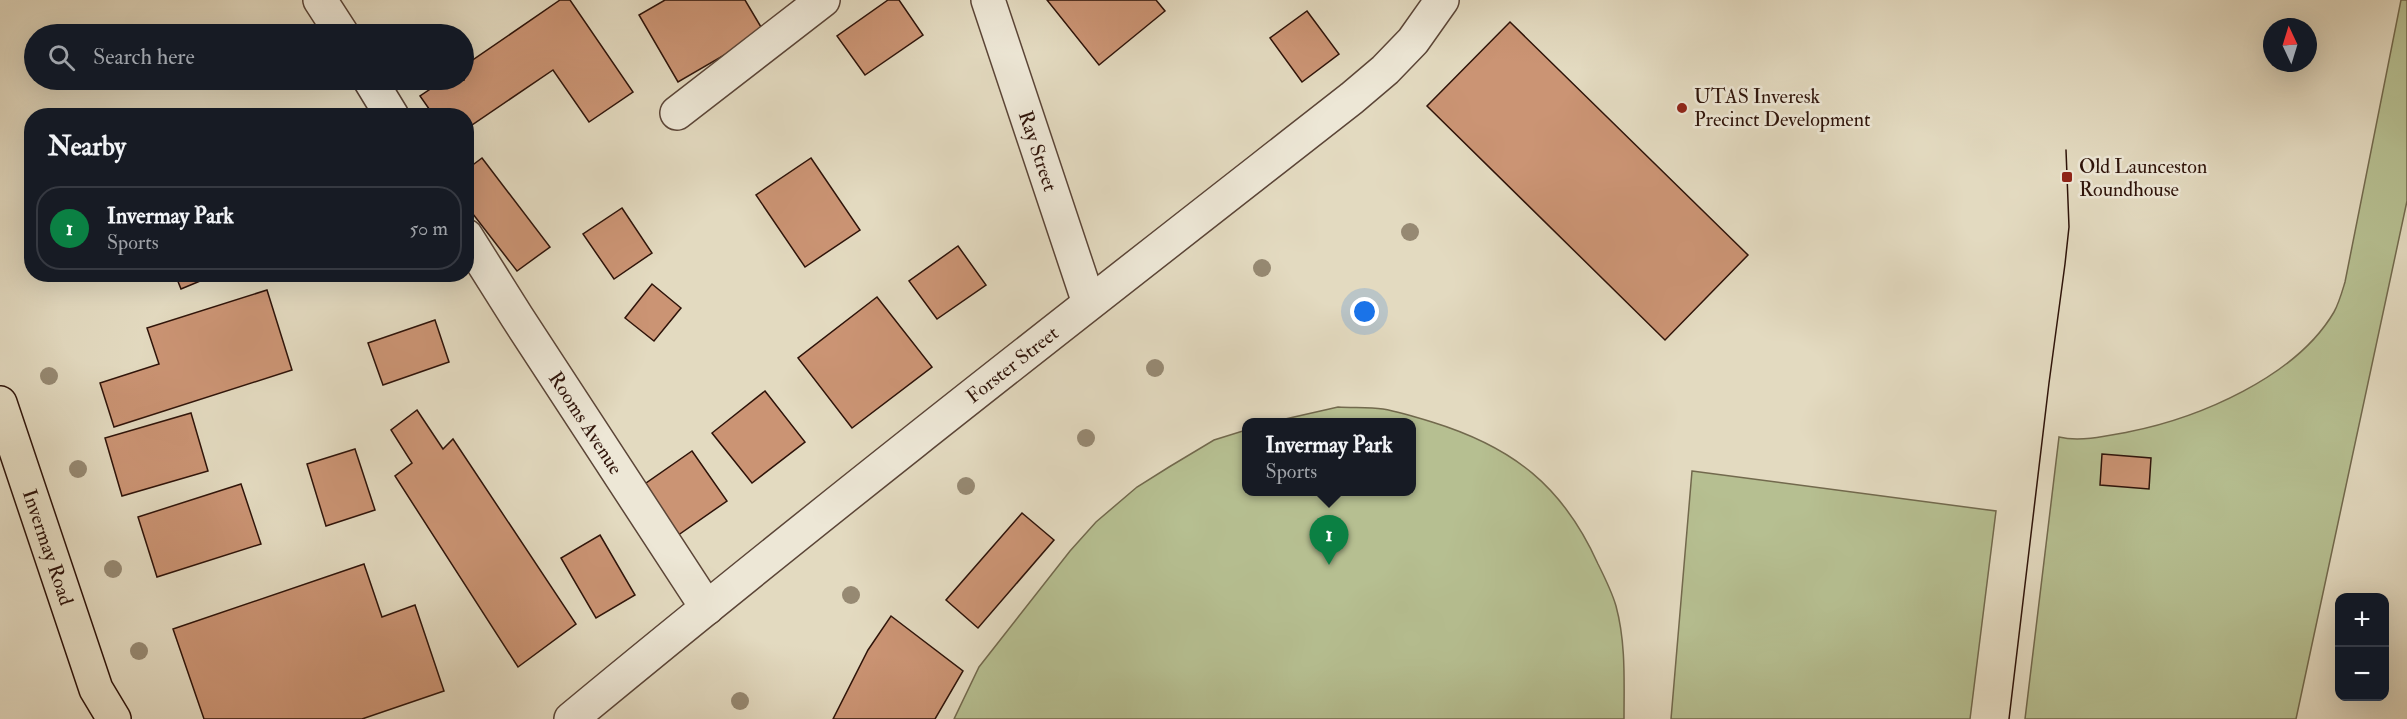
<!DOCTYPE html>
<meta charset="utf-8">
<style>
:root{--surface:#171b24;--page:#242831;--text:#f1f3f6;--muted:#9ea1a6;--line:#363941;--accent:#0b8043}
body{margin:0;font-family:"IM FELL Double Pica",serif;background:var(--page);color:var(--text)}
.controls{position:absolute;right:18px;bottom:18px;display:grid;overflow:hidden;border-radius:12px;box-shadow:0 6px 24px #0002}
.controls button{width:54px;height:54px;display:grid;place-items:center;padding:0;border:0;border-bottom:2px solid var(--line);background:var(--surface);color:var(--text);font:30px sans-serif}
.compass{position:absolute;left:2263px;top:18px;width:54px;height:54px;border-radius:50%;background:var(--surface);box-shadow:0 6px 24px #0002;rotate:356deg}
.you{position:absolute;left:1365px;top:312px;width:21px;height:21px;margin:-15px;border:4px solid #fff;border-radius:50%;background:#1a73e8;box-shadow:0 0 0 9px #1a73e833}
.badge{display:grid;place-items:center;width:39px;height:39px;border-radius:50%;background:var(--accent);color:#fff;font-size:20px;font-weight:700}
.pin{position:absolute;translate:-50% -50px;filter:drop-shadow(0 2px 3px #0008)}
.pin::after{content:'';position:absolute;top:32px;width:21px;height:18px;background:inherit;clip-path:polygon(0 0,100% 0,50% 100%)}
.popup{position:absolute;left:1242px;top:418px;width:174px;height:78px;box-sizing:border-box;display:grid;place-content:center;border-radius:12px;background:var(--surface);filter:drop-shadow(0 2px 4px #0005);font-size:20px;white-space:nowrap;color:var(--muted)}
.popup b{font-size:22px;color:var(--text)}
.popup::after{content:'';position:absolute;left:50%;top:100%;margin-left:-12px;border:12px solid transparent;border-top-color:var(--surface)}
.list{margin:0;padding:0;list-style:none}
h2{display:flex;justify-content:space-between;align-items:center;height:78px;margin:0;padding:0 24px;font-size:26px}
h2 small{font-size:20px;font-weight:400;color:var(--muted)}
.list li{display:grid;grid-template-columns:39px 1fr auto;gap:18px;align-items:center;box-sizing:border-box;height:84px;margin:0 12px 12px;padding:0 12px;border:2px solid var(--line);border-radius:24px}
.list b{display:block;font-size:22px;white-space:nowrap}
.list p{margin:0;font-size:20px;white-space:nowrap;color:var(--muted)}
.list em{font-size:20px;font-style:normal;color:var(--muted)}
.icon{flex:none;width:33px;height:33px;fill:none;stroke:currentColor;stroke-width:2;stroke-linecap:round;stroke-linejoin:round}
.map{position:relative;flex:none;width:2407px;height:719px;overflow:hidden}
.search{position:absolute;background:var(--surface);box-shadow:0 6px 24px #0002;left:24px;top:24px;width:450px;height:66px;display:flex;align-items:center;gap:15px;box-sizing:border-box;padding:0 21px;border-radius:33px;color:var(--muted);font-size:22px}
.panel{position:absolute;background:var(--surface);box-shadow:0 6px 24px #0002;left:24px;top:108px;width:450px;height:174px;border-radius:24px}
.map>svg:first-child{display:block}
.green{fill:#b6bf91;stroke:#72694d;stroke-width:1.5}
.building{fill:#cb9474;stroke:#2e1309;stroke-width:1.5}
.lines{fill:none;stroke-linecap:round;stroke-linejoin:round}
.minor-casing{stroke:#5b4537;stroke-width:36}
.major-casing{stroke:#2e1309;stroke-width:36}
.minor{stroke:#ede7d6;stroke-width:33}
.major{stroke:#e3dac0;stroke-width:33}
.tram{stroke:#2e1309;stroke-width:1.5}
.tree{fill:#968972}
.poi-dot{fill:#8f2418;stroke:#ede7d6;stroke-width:2}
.labels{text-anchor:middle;stroke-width:5;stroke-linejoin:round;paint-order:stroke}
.poi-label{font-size:20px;fill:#2e1309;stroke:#ede7d6;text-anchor:start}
.street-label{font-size:20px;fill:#2e1309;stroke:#ede7d6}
</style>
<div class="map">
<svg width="2407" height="719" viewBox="0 0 2407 719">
<rect width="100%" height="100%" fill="#e3dac0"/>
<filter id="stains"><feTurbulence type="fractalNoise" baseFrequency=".00333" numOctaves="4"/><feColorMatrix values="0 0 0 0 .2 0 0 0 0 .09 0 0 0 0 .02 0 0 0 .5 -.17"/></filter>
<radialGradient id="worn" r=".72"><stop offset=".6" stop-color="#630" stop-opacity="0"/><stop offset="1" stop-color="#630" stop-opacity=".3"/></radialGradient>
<g class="green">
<path d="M 2401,0 L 2407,0 L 2407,201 L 2296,719 L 2025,719 L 2059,437 C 2080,442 2107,436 2128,432 C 2199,418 2296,377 2334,312 C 2339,303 2342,292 2345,282 Z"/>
<path d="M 1338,407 C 1353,408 1369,407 1383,409 C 1400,412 1416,417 1432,422 C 1513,447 1563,486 1598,564 C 1605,578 1612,592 1616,606 C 1626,643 1624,681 1624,719 L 954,719 L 979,667 L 1070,551 L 1096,522 L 1137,487 L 1169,467 L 1214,440 L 1246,430 L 1246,492 L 1412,492 L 1412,422 L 1272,422 Z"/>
<path d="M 1692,471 L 1996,511 L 1970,719 L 1671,719 Z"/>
</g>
<g class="building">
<path d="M 560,0 L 570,0 L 633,92 L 589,122 L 553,70 L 466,129 L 466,116 L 434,116 L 420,96 L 444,80 L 464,80 L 464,66 Z"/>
<path d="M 665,0 L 745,0 L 764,32 L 678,82 L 639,15 Z"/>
<path d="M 888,0 L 899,0 L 923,35 L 865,75 L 837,36 Z"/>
<path d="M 1047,0 L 1156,0 L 1165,11 L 1099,65 Z"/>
<path d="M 1307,11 L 1339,54 L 1302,82 L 1270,38 Z"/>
<path d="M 1510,22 L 1748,255 L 1665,340 L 1427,106 Z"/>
<path d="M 482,158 L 550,247 L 517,271 L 466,205 L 466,170 Z"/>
<path d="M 811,158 L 860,230 L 805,267 L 756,195 Z"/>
<path d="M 622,208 L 652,253 L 614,279 L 583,234 Z"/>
<path d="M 958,246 L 986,285 L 937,319 L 909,281 Z"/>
<path d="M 175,274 L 217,274 L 181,289 Z"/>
<path d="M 652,284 L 681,308 L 654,341 L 625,318 Z"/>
<path d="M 267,290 L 292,370 L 114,427 L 100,383 L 159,364 L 147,328 Z"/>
<path d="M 877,297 L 932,367 L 852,428 L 798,358 Z"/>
<path d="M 435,320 L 449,362 L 383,385 L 368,343 Z"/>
<path d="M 765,391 L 805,442 L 752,483 L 712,433 Z"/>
<path d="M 417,410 L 443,449 L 453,439 L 576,624 L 518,667 L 395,476 L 412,463 L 391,430 Z"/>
<path d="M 191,413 L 208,471 L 122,496 L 105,438 Z"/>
<path d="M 355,449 L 375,510 L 326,526 L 307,464 Z"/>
<path d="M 692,451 L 727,501 L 674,538 L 639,488 Z"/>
<path d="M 2102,454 L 2151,458 L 2149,489 L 2100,485 Z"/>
<path d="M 241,484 L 261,544 L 157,577 L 138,517 Z"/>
<path d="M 1022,513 L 1054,540 L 978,628 L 946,600 Z"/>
<path d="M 600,535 L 635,595 L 596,618 L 561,558 Z"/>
<path d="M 364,564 L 382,617 L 415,605 L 444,691 L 362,719 L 204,719 L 173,629 Z"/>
<path d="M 891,616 L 963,671 L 935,719 L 833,719 L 868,650 Z"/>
</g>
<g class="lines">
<g class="minor-casing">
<g id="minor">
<path d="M 320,0 L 342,34"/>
<path id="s1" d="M 988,0 L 1089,303"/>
<path d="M 370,80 L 392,116"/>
<path d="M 677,113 L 823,0"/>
<path id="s2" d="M 466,236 L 517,317 L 707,608"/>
<path id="s3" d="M 571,719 C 827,507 1090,303 1352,98 L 1385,70 L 1413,41 L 1442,0"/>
</g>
</g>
<g class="major-casing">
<g id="major">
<path id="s4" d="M 0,403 L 96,689 L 114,719"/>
</g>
</g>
<use href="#minor" class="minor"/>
<use href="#major" class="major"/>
<path class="tram" d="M 2009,719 L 2049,383 L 2065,264 L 2069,227 L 2066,150"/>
</g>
<g class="tree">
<circle cx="1410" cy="232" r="9"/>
<circle cx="1262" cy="268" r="9"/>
<circle cx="1155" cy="368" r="9"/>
<circle cx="49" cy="376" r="9"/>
<circle cx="1086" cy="438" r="9"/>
<circle cx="78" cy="469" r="9"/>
<circle cx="966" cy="486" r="9"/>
<circle cx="113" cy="569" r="9"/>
<circle cx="851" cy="595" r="9"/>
<circle cx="139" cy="651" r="9"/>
<circle cx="740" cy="701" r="9"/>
</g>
<g class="poi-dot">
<circle cx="1682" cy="108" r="6"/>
<rect x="2061" y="171" width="12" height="12" rx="3"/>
</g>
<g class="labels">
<g class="poi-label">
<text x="1694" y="103">UTAS Inveresk<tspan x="1694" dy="23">Precinct Development</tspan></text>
<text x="2079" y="173">Old Launceston<tspan x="2079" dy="23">Roundhouse</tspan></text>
</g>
<g class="street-label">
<text dy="7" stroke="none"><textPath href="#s1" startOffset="159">Ray Street</textPath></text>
<text dy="7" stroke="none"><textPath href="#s3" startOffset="566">Forster Street</textPath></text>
<text dy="7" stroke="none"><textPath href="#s2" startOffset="222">Rooms Avenue</textPath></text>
<text dy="7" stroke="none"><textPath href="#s4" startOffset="152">Invermay Road</textPath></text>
</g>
</g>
<rect width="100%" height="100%" filter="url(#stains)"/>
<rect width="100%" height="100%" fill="url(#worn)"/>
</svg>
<div class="controls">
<button>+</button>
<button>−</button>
</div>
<svg class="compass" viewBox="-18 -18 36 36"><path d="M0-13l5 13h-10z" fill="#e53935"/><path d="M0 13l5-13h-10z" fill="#9ea1a6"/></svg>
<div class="you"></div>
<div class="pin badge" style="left:1329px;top:565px">1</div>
<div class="popup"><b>Invermay Park</b>Sports</div>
<div class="search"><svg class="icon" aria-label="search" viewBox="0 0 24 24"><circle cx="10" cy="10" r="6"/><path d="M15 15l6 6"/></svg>Search here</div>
<section class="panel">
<h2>Nearby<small></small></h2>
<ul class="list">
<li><span class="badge">1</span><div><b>Invermay Park</b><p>Sports</p></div><em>50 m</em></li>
</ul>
</section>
</div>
